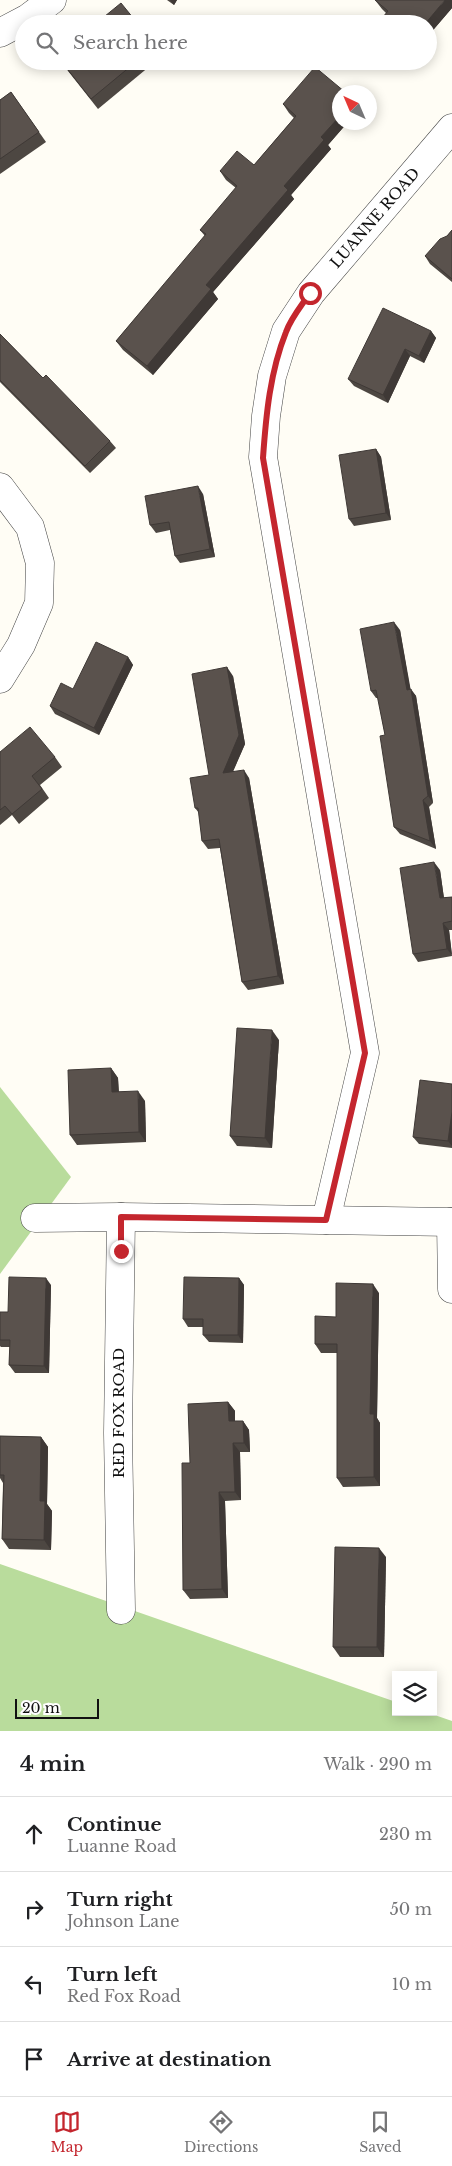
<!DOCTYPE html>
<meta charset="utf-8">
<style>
:root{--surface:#fff;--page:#f2f2f2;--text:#202124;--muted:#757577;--line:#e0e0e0;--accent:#c4262e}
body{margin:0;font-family:"Libre Baskerville",serif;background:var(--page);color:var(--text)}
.controls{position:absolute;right:15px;bottom:15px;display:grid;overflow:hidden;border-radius:0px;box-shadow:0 2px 12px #0003}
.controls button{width:45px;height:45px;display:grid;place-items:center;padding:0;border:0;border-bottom:1px solid var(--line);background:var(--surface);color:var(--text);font:25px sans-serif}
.compass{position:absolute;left:332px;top:85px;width:45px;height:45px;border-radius:50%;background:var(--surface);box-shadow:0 2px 12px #0003;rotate:316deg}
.scale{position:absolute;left:15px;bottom:12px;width:84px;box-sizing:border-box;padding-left:5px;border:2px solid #111;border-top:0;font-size:14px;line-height:18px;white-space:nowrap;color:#111;-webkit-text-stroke:4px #fff;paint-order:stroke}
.stop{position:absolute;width:15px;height:15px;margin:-11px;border:4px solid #c4262e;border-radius:50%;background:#fff}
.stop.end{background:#c4262e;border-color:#fff;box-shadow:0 1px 5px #0008}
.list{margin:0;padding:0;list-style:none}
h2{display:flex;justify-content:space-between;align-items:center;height:65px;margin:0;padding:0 20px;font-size:21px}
h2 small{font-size:16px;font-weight:400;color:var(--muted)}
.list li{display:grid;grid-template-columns:32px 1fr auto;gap:15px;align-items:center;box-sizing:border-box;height:75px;padding:0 20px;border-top:1px solid var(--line)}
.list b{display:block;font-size:19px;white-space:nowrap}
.list p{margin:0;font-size:16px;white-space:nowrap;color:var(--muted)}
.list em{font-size:16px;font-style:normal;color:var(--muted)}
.icon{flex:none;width:28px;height:28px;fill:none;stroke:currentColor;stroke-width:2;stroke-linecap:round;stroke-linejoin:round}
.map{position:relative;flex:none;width:452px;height:1731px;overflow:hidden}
.search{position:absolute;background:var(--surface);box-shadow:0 2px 12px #0003;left:15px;right:15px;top:15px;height:55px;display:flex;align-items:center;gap:12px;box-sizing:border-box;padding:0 18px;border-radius:28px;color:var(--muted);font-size:19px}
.sheet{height:365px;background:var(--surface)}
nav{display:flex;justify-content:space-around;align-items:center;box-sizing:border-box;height:70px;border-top:1px solid var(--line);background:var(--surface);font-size:14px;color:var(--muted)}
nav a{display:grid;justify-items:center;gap:2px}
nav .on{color:var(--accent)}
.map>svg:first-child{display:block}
.forest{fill:#b9dc9c}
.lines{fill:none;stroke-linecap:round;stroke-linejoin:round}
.minor-casing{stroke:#444;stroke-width:29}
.minor{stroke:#fff;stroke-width:28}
.wall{fill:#4d4742}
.shaded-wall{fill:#3f3936}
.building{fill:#5a524d;stroke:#3f3936}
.route{stroke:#c4262e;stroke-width:6}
.labels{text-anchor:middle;stroke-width:5;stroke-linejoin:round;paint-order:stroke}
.street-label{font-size:15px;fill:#111;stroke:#fff}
</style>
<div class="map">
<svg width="452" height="1731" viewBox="0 0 452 1731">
<rect width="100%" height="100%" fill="#fffdf5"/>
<g class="forest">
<path d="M 0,1087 L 71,1177 L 0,1274 Z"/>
<path d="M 0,1564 L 396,1702 L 396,1712 L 426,1712 L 452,1721 L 452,1731 L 0,1731 Z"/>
</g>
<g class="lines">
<g class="minor-casing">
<g id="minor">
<path d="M 0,33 L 28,18 L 52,0"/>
<path d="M 0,487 L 30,527 L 40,563 L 39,603 L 21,645 L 0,679"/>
<path d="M 35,1218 L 121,1217 L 452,1222"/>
<path d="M 326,1220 L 365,1053 L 263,457 L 266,416 L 272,376 L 286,331 L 311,293 L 452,128"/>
<path d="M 451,1222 L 452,1289"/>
<path d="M 121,1610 L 118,1433 L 121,1217"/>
</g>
</g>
<use href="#minor" class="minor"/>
</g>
<g class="wall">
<path d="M 167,0 L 177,0 L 174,5 Z"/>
<path d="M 375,0 L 452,8 L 428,36 L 428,24 L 386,13 L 382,9 Z"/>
<path d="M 61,61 L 156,61 L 98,109 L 68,71 Z"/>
<path d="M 11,92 L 46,142 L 0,174 L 0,100 Z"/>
<path d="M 283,104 L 340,122 L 348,122 L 328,145 L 331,149 L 291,195 L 294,199 L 213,292 L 218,299 L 153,375 L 123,350 L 116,341 L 205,236 L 200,230 L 236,188 L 226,180 L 220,171 L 254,165 L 294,118 L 289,113 Z"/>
<path d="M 452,230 L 452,282 L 430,264 L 425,256 L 447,236 Z"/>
<path d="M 431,331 L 436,338 L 424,363 L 410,356 L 388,403 L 354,386 L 348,379 Z"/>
<path d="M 0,334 L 43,378 L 110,441 L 116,448 L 90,473 L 0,382 Z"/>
<path d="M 376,449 L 381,457 L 391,520 L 354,526 L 349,519 Z"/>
<path d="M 203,494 L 215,557 L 180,563 L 175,556 L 170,530 L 156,533 L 150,525 Z"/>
<path d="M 400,630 L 410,689 L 416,696 L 433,803 L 429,807 L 436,849 L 400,834 L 394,827 L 385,735 L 378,698 L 376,698 L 371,691 Z"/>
<path d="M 128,657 L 133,665 L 99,735 L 55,714 L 50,706 Z"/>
<path d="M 233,676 L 245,744 L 233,771 L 249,778 L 284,984 L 248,990 L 242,982 L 220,848 L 208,849 L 202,841 L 199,813 L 195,808 L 209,775 Z"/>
<path d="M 0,752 L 55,757 L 62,767 L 40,785 L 49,798 L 19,824 L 12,815 L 0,825 Z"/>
<path d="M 440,870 L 444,898 L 452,897 L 452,930 L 449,930 L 452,956 L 418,962 L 413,954 Z"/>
<path d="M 279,1040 L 272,1148 L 237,1146 L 230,1136 Z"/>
<path d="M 111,1068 L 118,1078 L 119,1092 L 145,1101 L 146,1142 L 77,1145 L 70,1135 Z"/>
<path d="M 452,1084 L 452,1148 L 419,1144 L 413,1137 Z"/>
<path d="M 239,1278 L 244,1285 L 243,1343 L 209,1342 L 203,1335 L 203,1327 L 188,1327 L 183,1319 Z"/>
<path d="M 51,1285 L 49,1373 L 15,1373 L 9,1365 L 10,1347 L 1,1347 L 0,1346 L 0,1312 L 8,1312 Z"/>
<path d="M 379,1293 L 377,1418 L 380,1423 L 380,1486 L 343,1487 L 337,1478 L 337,1353 L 321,1353 L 315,1344 L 336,1317 Z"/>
<path d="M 228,1402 L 235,1411 L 235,1421 L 243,1421 L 249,1430 L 250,1452 L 240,1452 L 241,1500 L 225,1501 L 228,1598 L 190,1599 L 183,1590 L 190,1463 Z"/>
<path d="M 0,1436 L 41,1437 L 48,1447 L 47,1504 L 52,1511 L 51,1550 L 9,1549 L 2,1539 L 3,1483 L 0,1478 Z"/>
<path d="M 386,1557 L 384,1657 L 340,1657 L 333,1647 Z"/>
</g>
<g class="shaded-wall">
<path d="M 170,0 L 177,0 L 174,5 Z"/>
<path d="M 445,0 L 452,0 L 452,8 L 428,36 L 428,24 L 425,24 Z"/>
<path d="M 401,61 L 407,61 L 404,65 Z"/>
<path d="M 340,116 L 340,122 L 348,122 L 328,145 L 331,149 L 291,195 L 294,199 L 213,292 L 218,299 L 153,375 L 147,366 L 206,285 L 284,186 L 321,137 Z"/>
<path d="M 431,331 L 436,338 L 424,363 L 419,356 Z"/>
<path d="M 405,349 L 410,356 L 388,403 L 383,395 Z"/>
<path d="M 376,449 L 381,457 L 391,520 L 386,513 Z"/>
<path d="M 198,486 L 203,494 L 215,557 L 210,549 Z"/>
<path d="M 394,622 L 400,630 L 412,697 L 407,690 Z"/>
<path d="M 128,657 L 133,665 L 99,735 L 94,728 Z"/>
<path d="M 227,667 L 233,676 L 245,744 L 229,781 L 223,773 Z"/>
<path d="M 411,689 L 416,696 L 433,803 L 428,796 Z"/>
<path d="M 244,770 L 249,778 L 284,984 L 278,976 Z"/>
<path d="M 423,800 L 429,807 L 436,849 L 430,841 Z"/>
<path d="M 434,862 L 440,870 L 445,906 L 440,898 Z"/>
<path d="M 443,923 L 449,930 L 452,955 L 447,949 Z"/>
<path d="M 272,1030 L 279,1040 L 272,1148 L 265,1138 Z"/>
<path d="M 111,1068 L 118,1078 L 119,1102 L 112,1092 Z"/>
<path d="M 138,1091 L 145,1101 L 146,1142 L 139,1132 Z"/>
<path d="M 452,1112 L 452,1146 L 448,1141 Z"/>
<path d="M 46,1278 L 51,1285 L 49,1373 L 44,1366 Z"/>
<path d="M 239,1278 L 244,1285 L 243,1343 L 238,1335 Z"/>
<path d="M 373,1284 L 379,1293 L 377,1418 L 380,1423 L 380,1486 L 374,1477 L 370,1414 Z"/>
<path d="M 228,1402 L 235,1411 L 235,1430 L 229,1421 Z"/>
<path d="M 243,1421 L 249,1430 L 250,1452 L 244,1443 Z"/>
<path d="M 41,1437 L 48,1447 L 47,1504 L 52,1511 L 51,1550 L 44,1540 L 40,1501 Z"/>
<path d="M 233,1443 L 240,1452 L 241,1500 L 235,1492 Z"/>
<path d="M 219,1492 L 225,1501 L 228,1598 L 222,1589 Z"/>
<path d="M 379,1548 L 386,1557 L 384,1657 L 377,1647 Z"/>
</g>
<g class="building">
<path d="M 375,0 L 445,0 L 425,24 L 377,24 L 388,11 Z"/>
<path d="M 121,3 L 138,24 L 101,24 L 99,21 Z"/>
<path d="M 61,61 L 137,61 L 91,99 Z"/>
<path d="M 315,67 L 345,92 L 340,92 L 340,116 L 321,137 L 324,140 L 284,186 L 288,190 L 206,285 L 211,289 L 147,366 L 116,341 L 206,234 L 200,230 L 237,186 L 220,171 L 237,151 L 254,165 L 296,116 L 283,104 Z"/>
<path d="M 11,92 L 39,132 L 0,159 L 0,100 Z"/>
<path d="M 452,230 L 452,279 L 425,256 L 440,239 L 447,236 Z"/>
<path d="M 383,308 L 431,331 L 419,356 L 405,349 L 383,395 L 348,379 Z"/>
<path d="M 0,334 L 43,378 L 46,375 L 110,441 L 85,466 L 0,380 Z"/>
<path d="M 376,449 L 386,513 L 349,519 L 339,455 Z"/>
<path d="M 198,486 L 210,549 L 175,556 L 169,522 L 150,525 L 145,496 Z"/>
<path d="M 394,622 L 407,690 L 411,689 L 428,796 L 423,800 L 430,841 L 394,827 L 380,736 L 385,735 L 376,690 L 371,691 L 360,629 Z"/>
<path d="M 96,642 L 128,657 L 94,728 L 50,706 L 61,683 L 73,689 Z"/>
<path d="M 227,667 L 239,735 L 223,773 L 244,770 L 278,976 L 242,982 L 219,839 L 202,841 L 198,808 L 195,808 L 190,778 L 209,775 L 192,674 Z"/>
<path d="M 30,727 L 55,757 L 32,776 L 42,789 L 12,814 L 5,806 L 0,810 L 0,752 Z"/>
<path d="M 434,862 L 440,898 L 452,897 L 452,921 L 443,923 L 447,949 L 413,954 L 400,868 Z"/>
<path d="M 237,1028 L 272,1030 L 265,1138 L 230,1136 Z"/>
<path d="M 111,1068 L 112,1092 L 138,1091 L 139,1132 L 70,1135 L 68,1070 Z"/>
<path d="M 420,1080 L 452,1084 L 452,1112 L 448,1141 L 413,1137 Z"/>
<path d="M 9,1277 L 46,1278 L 44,1366 L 9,1365 L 10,1340 L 0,1340 L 0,1312 L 8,1312 Z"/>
<path d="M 184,1277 L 239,1278 L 238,1335 L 203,1335 L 203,1319 L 183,1319 Z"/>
<path d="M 336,1283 L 373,1284 L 370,1414 L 374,1414 L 374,1477 L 337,1478 L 337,1344 L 315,1344 L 315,1316 L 336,1317 Z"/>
<path d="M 228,1402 L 229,1421 L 243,1421 L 244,1443 L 233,1443 L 235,1492 L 219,1492 L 222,1589 L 183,1590 L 182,1463 L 190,1463 L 188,1404 Z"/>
<path d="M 0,1436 L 41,1437 L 40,1501 L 45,1501 L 44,1540 L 2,1539 L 4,1475 L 0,1475 Z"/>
<path d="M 335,1547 L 379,1548 L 377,1647 L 333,1647 Z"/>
</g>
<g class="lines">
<path class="route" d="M 121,1251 L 121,1217 L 326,1220 L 365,1053 L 263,458 C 266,415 270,372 286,332 C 291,318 302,305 310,293"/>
</g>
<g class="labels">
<g class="street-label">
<text transform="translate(375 218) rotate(-49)" y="5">LUANNE ROAD</text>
<text transform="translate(119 1413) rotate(-90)" y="5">RED FOX ROAD</text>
</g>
</g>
</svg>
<div class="controls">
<button><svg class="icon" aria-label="layers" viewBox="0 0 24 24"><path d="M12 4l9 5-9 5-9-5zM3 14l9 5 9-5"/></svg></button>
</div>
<svg class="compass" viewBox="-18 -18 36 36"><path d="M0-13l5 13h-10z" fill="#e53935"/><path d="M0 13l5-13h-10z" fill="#757577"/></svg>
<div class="scale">20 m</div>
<div class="stop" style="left:310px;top:293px"></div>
<div class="stop end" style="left:121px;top:1251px"></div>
<div class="search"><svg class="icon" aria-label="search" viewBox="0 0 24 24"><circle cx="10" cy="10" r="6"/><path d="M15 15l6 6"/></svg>Search here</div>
</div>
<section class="sheet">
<h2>4 min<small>Walk · 290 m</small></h2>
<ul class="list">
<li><svg class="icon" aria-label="ahead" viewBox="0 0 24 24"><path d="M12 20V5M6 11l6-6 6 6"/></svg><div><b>Continue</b><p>Luanne Road</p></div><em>230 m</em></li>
<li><svg class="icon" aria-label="right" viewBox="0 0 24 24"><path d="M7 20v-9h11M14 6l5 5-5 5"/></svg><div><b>Turn right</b><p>Johnson Lane</p></div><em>50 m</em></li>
<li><svg class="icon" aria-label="left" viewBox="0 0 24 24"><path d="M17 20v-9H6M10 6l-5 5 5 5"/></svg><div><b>Turn left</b><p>Red Fox Road</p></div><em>10 m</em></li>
<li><svg class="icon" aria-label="arrive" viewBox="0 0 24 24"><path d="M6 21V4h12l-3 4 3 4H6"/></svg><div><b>Arrive at destination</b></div></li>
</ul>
</section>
<nav>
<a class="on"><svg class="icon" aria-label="map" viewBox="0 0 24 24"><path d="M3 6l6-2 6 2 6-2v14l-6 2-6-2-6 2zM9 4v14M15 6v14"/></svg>Map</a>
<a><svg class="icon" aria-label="directions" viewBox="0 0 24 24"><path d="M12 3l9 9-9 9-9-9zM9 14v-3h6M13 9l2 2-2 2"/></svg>Directions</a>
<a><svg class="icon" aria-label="saved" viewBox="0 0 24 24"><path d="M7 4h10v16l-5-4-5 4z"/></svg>Saved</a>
</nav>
